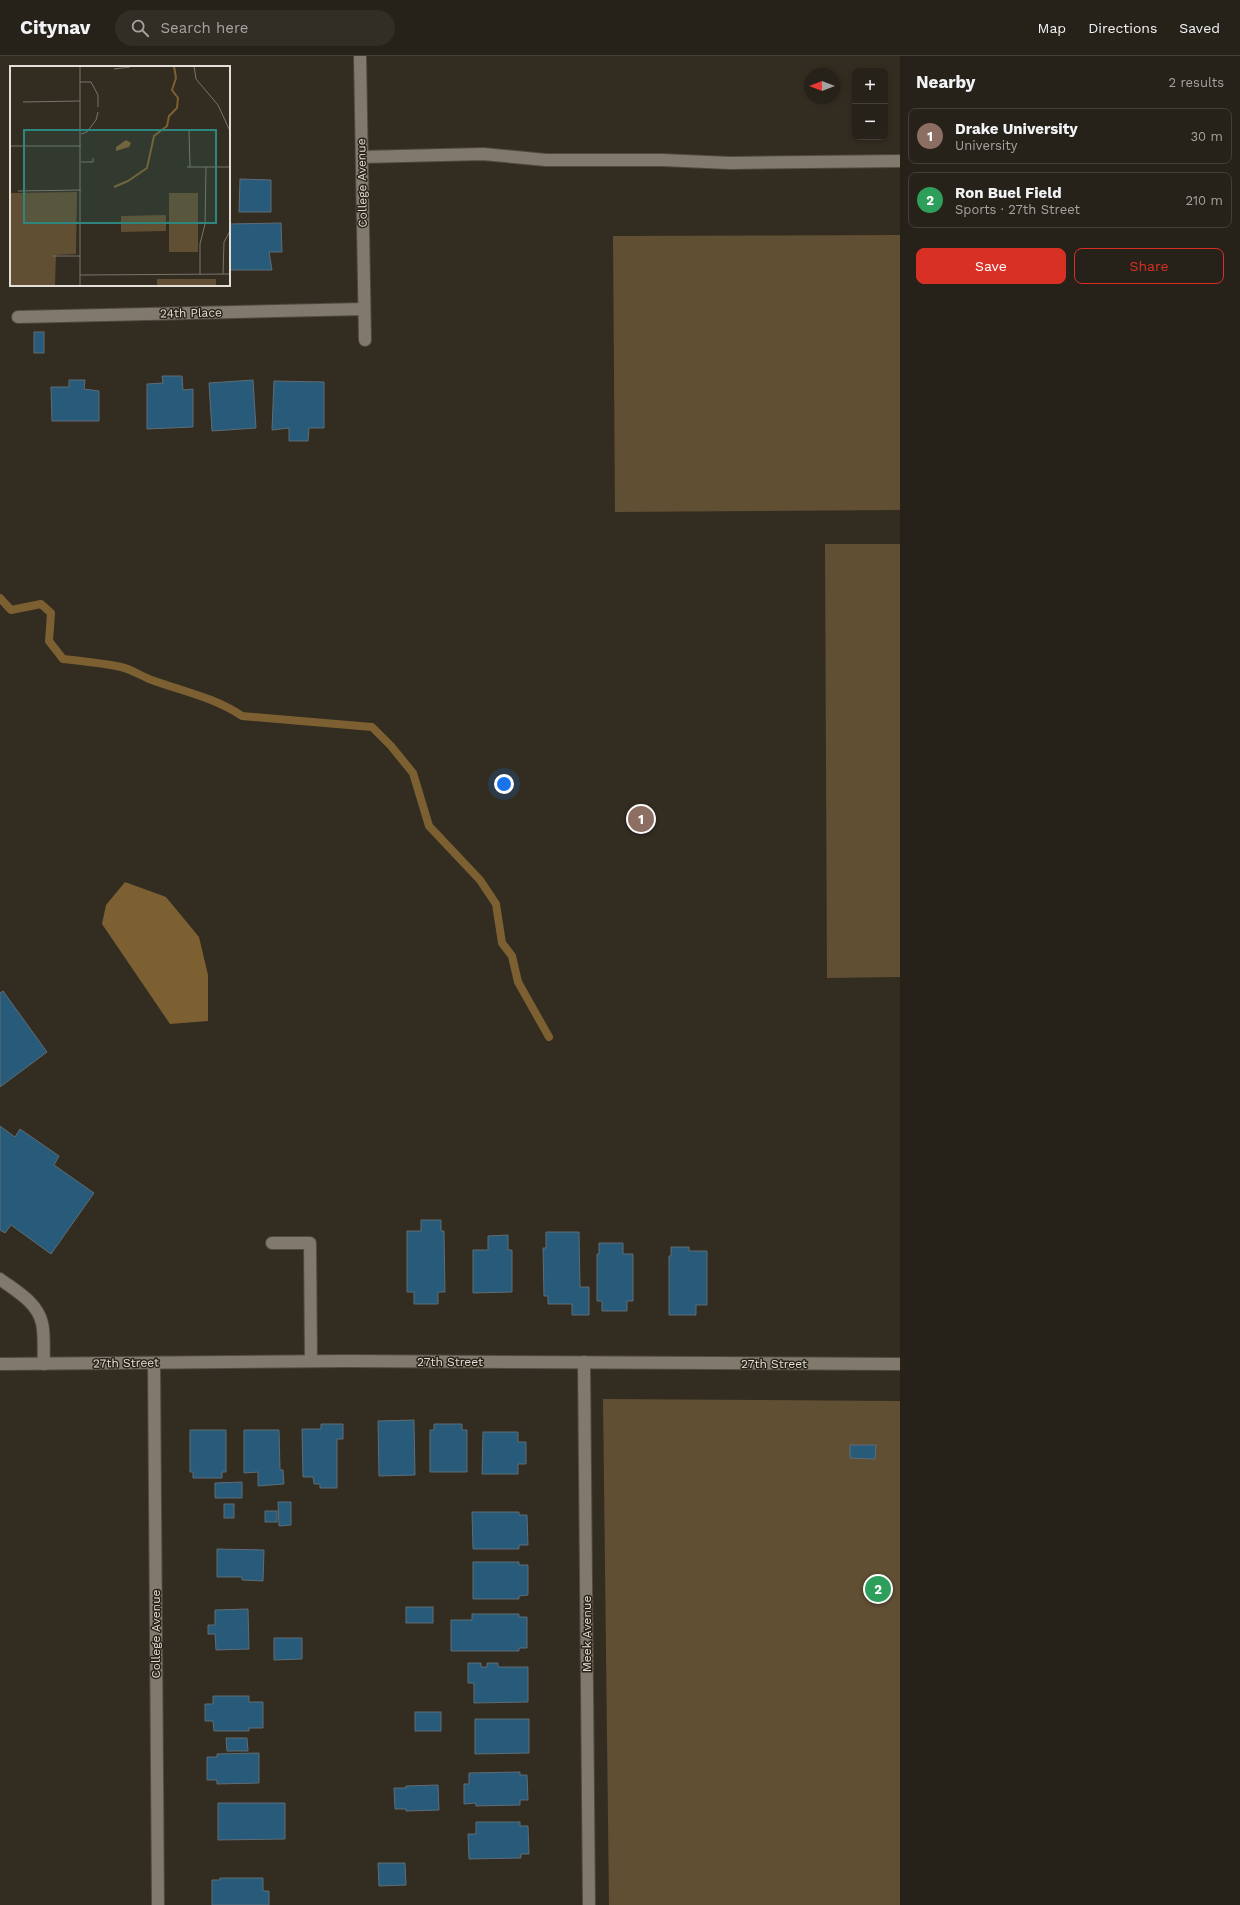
<!DOCTYPE html>
<meta charset="utf-8">
<style>
:root{--surface:#262119;--page:#322e26;--text:#f1f3f6;--muted:#a4a3a2;--line:#423e38;--accent:#d93025}
body{margin:0;font-family:"Work Sans",sans-serif;background:var(--page);color:var(--text)}
.controls{position:absolute;right:12px;top:12px;display:grid;overflow:hidden;border-radius:8px;box-shadow:0 2px 6px #0003}
.controls button{width:36px;height:36px;display:grid;place-items:center;padding:0;border:0;border-bottom:1px solid var(--line);background:var(--surface);color:var(--text);font:20px sans-serif}
.compass{position:absolute;left:804px;top:12px;width:36px;height:36px;border-radius:50%;background:var(--surface);box-shadow:0 2px 6px #0003;rotate:270deg}
.you{position:absolute;left:504px;top:728px;width:14px;height:14px;margin:-10px;border:3px solid #fff;border-radius:50%;background:#1a73e8;box-shadow:0 0 0 6px #1a73e833}
.badge{display:grid;place-items:center;width:26px;height:26px;border-radius:50%;background:var(--accent);color:#fff;font-size:13px;font-weight:700}
.pin{position:absolute;translate:-50% -50%;border:2px solid #fff;box-shadow:0 1px 4px #0006}
.list{margin:0;padding:0;list-style:none}
h2{display:flex;justify-content:space-between;align-items:center;height:52px;margin:0;padding:0 16px;font-size:17px}
h2 small{font-size:13px;font-weight:400;color:var(--muted)}
.list li{display:grid;grid-template-columns:26px 1fr auto;gap:12px;align-items:center;box-sizing:border-box;height:56px;margin:0 8px 8px;padding:0 8px;border:1px solid var(--line);border-radius:8px}
.list b{display:block;font-size:15px;white-space:nowrap}
.list p{margin:0;font-size:13px;white-space:nowrap;color:var(--muted)}
.list em{font-size:13px;font-style:normal;color:var(--muted)}
.actions{display:flex;gap:8px;padding:12px 16px}
.actions a{flex:1;padding:9px 0;border:1px solid var(--accent);border-radius:8px;text-align:center;font-size:14px;color:var(--accent)}
.actions .main{background:var(--accent);color:#fff}
.icon{flex:none;width:22px;height:22px;fill:none;stroke:currentColor;stroke-width:2;stroke-linecap:round;stroke-linejoin:round}
.map{position:relative;flex:none;width:900px;height:1849px;overflow:hidden}
header{display:flex;align-items:center;gap:24px;box-sizing:border-box;height:56px;padding:0 20px;background:var(--surface);border-bottom:1px solid var(--line)}
header strong{font-size:19px}
nav{display:flex;gap:22px;margin-inline-start:auto;font-size:14px}
.search{width:280px;height:36px;background:var(--page);display:flex;align-items:center;gap:10px;box-sizing:border-box;padding:0 14px;border-radius:22px;color:var(--muted);font-size:15px}
main{display:flex}
aside{flex:1;background:var(--surface)}
.map>svg:first-child{display:block}
.green{fill:#604f33}
.water{fill:#7c6031}
.lines{fill:none;stroke-linecap:round;stroke-linejoin:round}
.stream{stroke:#7c6031;stroke-width:8}
.building{fill:#285b79;stroke:#5f6c75}
.lane-casing{stroke:#4f4a40;stroke-width:14}
.street-casing{stroke:#4f4a40;stroke-width:14}
.lane{stroke:#81796c;stroke-width:12}
.street{stroke:#81796c;stroke-width:12}
.labels{text-anchor:middle;stroke-width:3;stroke-linejoin:round;paint-order:stroke}
.street-label{font-size:12px;fill:#e3dfd8;stroke:#292318}
.inset-river{fill:none;stroke:#7c6031;stroke-width:2}
.inset-road{fill:none;stroke:#79746a;stroke-width:1}
.view{fill:#2f867e;fill-opacity:0.15;stroke:#2f867e;stroke-width:2}
.inset-edge{fill:none;stroke:#e3dfd8;stroke-width:2}
</style>
<header>
<strong>Citynav</strong>
<div class="search"><svg class="icon" aria-label="search" viewBox="0 0 24 24"><circle cx="10" cy="10" r="6"/><path d="M15 15l6 6"/></svg>Search here</div>
<nav><a>Map</a><a>Directions</a><a>Saved</a></nav>
</header>
<main>
<div class="map">
<svg width="900" height="1849" viewBox="0 0 900 1849">
<rect width="100%" height="100%" fill="#332c21"/>
<g class="green">
<path d="M 900,179 L 900,454 L 615,456 L 613,180 Z"/>
<path d="M 825,488 L 900,488 L 900,921 L 827,922 Z"/>
<path d="M 603,1343 L 900,1345 L 900,1849 L 609,1849 Z"/>
</g>
<path class="water" d="M 125,826 L 166,841 L 199,881 L 208,919 L 208,965 L 170,968 L 102,868 L 106,849 Z"/>
<g class="lines">
<path class="stream" d="M 0,542 L 11,554 L 41,548 L 51,557 L 49,585 L 63,603 C 82,605 102,607 121,611 C 130,613 140,619 149,623 C 181,635 214,641 242,660 L 372,671 L 391,690 L 413,717 L 429,770 L 480,824 L 496,848 L 502,887 L 512,900 L 518,926 L 549,981"/>
</g>
<g class="building">
<path d="M 240,123 L 271,124 L 271,156 L 239,156 Z"/>
<path d="M 281,167 L 282,196 L 269,196 L 272,214 L 229,214 L 229,168 Z"/>
<rect x="34" y="276" width="10" height="21"/>
<path d="M 162,320 L 182,320 L 183,334 L 193,333 L 193,371 L 147,373 L 147,328 L 163,327 Z"/>
<path d="M 69,324 L 85,324 L 84,333 L 99,335 L 99,365 L 52,365 L 51,331 L 69,331 Z"/>
<path d="M 253,324 L 256,372 L 212,375 L 209,327 Z"/>
<path d="M 274,325 L 324,326 L 324,372 L 309,372 L 308,385 L 289,385 L 289,372 L 272,374 Z"/>
<path d="M 3,935 L 47,996 L 0,1031 L 0,937 Z"/>
<path d="M 0,1070 L 15,1081 L 20,1073 L 59,1100 L 54,1109 L 94,1137 L 51,1198 L 11,1169 L 5,1177 L 0,1174 Z"/>
<path d="M 421,1164 L 441,1164 L 441,1175 L 444,1175 L 445,1236 L 438,1236 L 438,1248 L 414,1248 L 414,1236 L 407,1236 L 407,1175 L 421,1175 Z"/>
<path d="M 546,1176 L 579,1176 L 580,1231 L 589,1231 L 589,1259 L 572,1259 L 572,1248 L 548,1248 L 548,1240 L 544,1240 L 543,1192 L 546,1192 Z"/>
<path d="M 508,1179 L 508,1194 L 512,1194 L 512,1236 L 473,1237 L 473,1194 L 488,1194 L 488,1180 Z"/>
<path d="M 599,1187 L 623,1187 L 623,1198 L 633,1198 L 633,1245 L 627,1245 L 627,1255 L 602,1255 L 602,1245 L 597,1245 L 597,1198 L 599,1198 Z"/>
<path d="M 671,1191 L 689,1191 L 689,1195 L 707,1195 L 707,1249 L 696,1249 L 696,1259 L 669,1259 L 669,1200 L 671,1200 Z"/>
<path d="M 414,1364 L 415,1419 L 379,1420 L 378,1365 Z"/>
<path d="M 321,1368 L 343,1368 L 343,1383 L 337,1383 L 337,1432 L 320,1432 L 320,1428 L 314,1428 L 313,1421 L 303,1421 L 302,1373 L 321,1373 Z"/>
<path d="M 434,1368 L 462,1368 L 462,1374 L 467,1374 L 467,1416 L 430,1416 L 430,1374 L 434,1374 Z"/>
<path d="M 190,1374 L 226,1374 L 226,1416 L 222,1416 L 222,1422 L 193,1422 L 193,1416 L 190,1416 Z"/>
<path d="M 244,1374 L 279,1374 L 280,1414 L 283,1414 L 284,1428 L 258,1430 L 258,1416 L 244,1417 Z"/>
<path d="M 483,1376 L 518,1376 L 518,1386 L 526,1386 L 526,1408 L 518,1408 L 518,1418 L 482,1418 Z"/>
<path d="M 850,1389 L 876,1389 L 875,1403 L 850,1402 Z"/>
<path d="M 242,1426 L 242,1442 L 215,1442 L 215,1427 Z"/>
<path d="M 278,1446 L 291,1446 L 291,1469 L 279,1470 Z"/>
<rect x="224" y="1448" width="10" height="14"/>
<rect x="265" y="1455" width="12" height="11"/>
<path d="M 472,1456 L 519,1456 L 519,1459 L 527,1459 L 528,1489 L 519,1489 L 519,1493 L 473,1493 Z"/>
<path d="M 217,1493 L 264,1494 L 263,1525 L 242,1524 L 242,1521 L 217,1521 Z"/>
<path d="M 473,1506 L 519,1506 L 519,1509 L 528,1509 L 528,1539 L 519,1540 L 519,1543 L 473,1543 Z"/>
<rect x="406" y="1551" width="27" height="16"/>
<path d="M 248,1553 L 249,1593 L 216,1594 L 215,1578 L 208,1578 L 208,1569 L 215,1569 L 215,1554 Z"/>
<path d="M 472,1558 L 519,1558 L 519,1561 L 527,1561 L 527,1592 L 519,1592 L 519,1595 L 451,1595 L 451,1564 L 472,1564 Z"/>
<path d="M 274,1582 L 302,1582 L 302,1603 L 274,1604 Z"/>
<path d="M 468,1607 L 481,1607 L 481,1611 L 487,1611 L 487,1607 L 498,1607 L 498,1611 L 528,1611 L 528,1646 L 474,1647 L 474,1627 L 468,1627 Z"/>
<path d="M 213,1640 L 249,1640 L 249,1646 L 263,1646 L 263,1672 L 249,1672 L 249,1675 L 214,1675 L 213,1665 L 205,1665 L 205,1648 L 213,1648 Z"/>
<rect x="415" y="1656" width="26" height="19"/>
<path d="M 475,1663 L 529,1663 L 529,1697 L 475,1698 Z"/>
<path d="M 226,1682 L 247,1682 L 248,1695 L 227,1695 Z"/>
<path d="M 259,1697 L 259,1727 L 217,1728 L 217,1724 L 207,1724 L 207,1701 L 217,1701 L 217,1698 Z"/>
<path d="M 520,1716 L 520,1719 L 527,1719 L 528,1744 L 520,1744 L 520,1749 L 476,1750 L 476,1747 L 464,1748 L 464,1728 L 469,1728 L 469,1717 Z"/>
<path d="M 438,1729 L 439,1754 L 406,1755 L 406,1753 L 395,1753 L 394,1732 L 406,1732 L 406,1730 Z"/>
<path d="M 218,1747 L 285,1747 L 285,1783 L 218,1784 Z"/>
<path d="M 476,1766 L 520,1766 L 520,1770 L 528,1770 L 529,1798 L 521,1798 L 521,1802 L 469,1803 L 468,1778 L 476,1778 Z"/>
<path d="M 378,1807 L 405,1807 L 406,1829 L 379,1830 Z"/>
<path d="M 220,1822 L 263,1822 L 263,1835 L 269,1835 L 269,1849 L 212,1849 L 212,1824 L 220,1824 Z"/>
</g>
<g class="lines">
<g class="lane-casing">
<g id="lane">
<path d="M 362,101 L 483,98 L 546,104 L 662,104 L 730,107 L 900,105"/>
<path d="M 272,1187 L 310,1187 L 311,1305"/>
<path d="M 0,1223 C 16,1235 37,1246 42,1267 C 45,1280 43,1295 44,1308"/>
</g>
</g>
<g class="street-casing">
<g id="street">
<path d="M 360,0 L 365,284"/>
<path d="M 18,261 L 364,253"/>
<path d="M 584,1306 L 589,1849"/>
<path d="M 154,1307 L 158,1849"/>
<path d="M 0,1308 L 345,1305 L 900,1308"/>
</g>
</g>
<use href="#lane" class="lane"/>
<use href="#street" class="street"/>
</g>
<g class="labels">
<g class="street-label">
<text transform="translate(362 127) rotate(-91)" y="4">College Avenue</text>
<text transform="translate(191 257) rotate(-1)" y="4">24th Place</text>
<text x="450" y="1310">27th Street</text>
<text transform="translate(126 1307) rotate(-1)" y="4">27th Street</text>
<text x="774" y="1312">27th Street</text>
<text transform="translate(156 1578) rotate(-90)" y="4">College Avenue</text>
<text transform="translate(587 1578) rotate(-90)" y="4">Meek Avenue</text>
</g>
</g>
<g transform="translate(10 10)">
<rect width="220" height="220" fill="#332c21"/>
<path d="M 67,126 L 66,188 L 46,189 L 45,220 L 0,220 L 0,127 ZM 159,127 L 188,127 L 188,186 L 159,186 ZM 156,149 L 156,165 L 111,166 L 111,150 ZM 147,213 L 206,213 L 206,220 L 147,220 Z" fill="#604f33"/>
<path d="M 116,74 L 121,77 L 119,81 L 106,85 L 106,81 Z" fill="#7c6031"/>
<path class="inset-river" d="M 104,121 L 118,115 L 137,102 L 144,70 L 157,60 L 159,50 L 167,42 L 168,32 L 162,24 L 166,12 L 164,0"/>
<path class="inset-road" d="M 70,0 L 70,220M 184,0 L 186,13 L 208,39 L 220,65M 104,3 L 120,1M 70,16 L 81,16 L 88,29 L 88,41M 13,36 L 70,35M 179,65 L 180,101M 71,68 L 77,66 L 86,54 L 88,46M 0,80 L 71,80M 71,96 L 83,96 L 83,92M 177,101 L 220,101M 8,125 L 71,124M 43,190 L 70,190M 190,208 L 190,178 L 195,158 L 196,101M 213,208 L 214,176 L 220,165M 70,209 L 220,208"/>
<path class="view" d="M 14,64 L 206,64 L 206,157 L 14,157 Z"/>
<rect width="220" height="220" class="inset-edge"/>
</g>
</svg>
<div class="controls">
<button>+</button>
<button>−</button>
</div>
<svg class="compass" viewBox="-18 -18 36 36"><path d="M0-13l5 13h-10z" fill="#e53935"/><path d="M0 13l5-13h-10z" fill="#a4a3a2"/></svg>
<div class="you"></div>
<div class="pin badge" style="left:641px;top:763px;background:#8d6e63">1</div>
<div class="pin badge" style="left:878px;top:1533px;background:#2e9e5b">2</div>
</div>
<aside>
<h2>Nearby<small>2 results</small></h2>
<ul class="list">
<li><span class="badge" style="background:#8d6e63">1</span><div><b>Drake University</b><p>University</p></div><em>30 m</em></li>
<li><span class="badge" style="background:#2e9e5b">2</span><div><b>Ron Buel Field</b><p>Sports · 27th Street</p></div><em>210 m</em></li>
</ul>
<div class="actions"><a class="main">Save</a><a>Share</a></div>
</aside>
</main>
